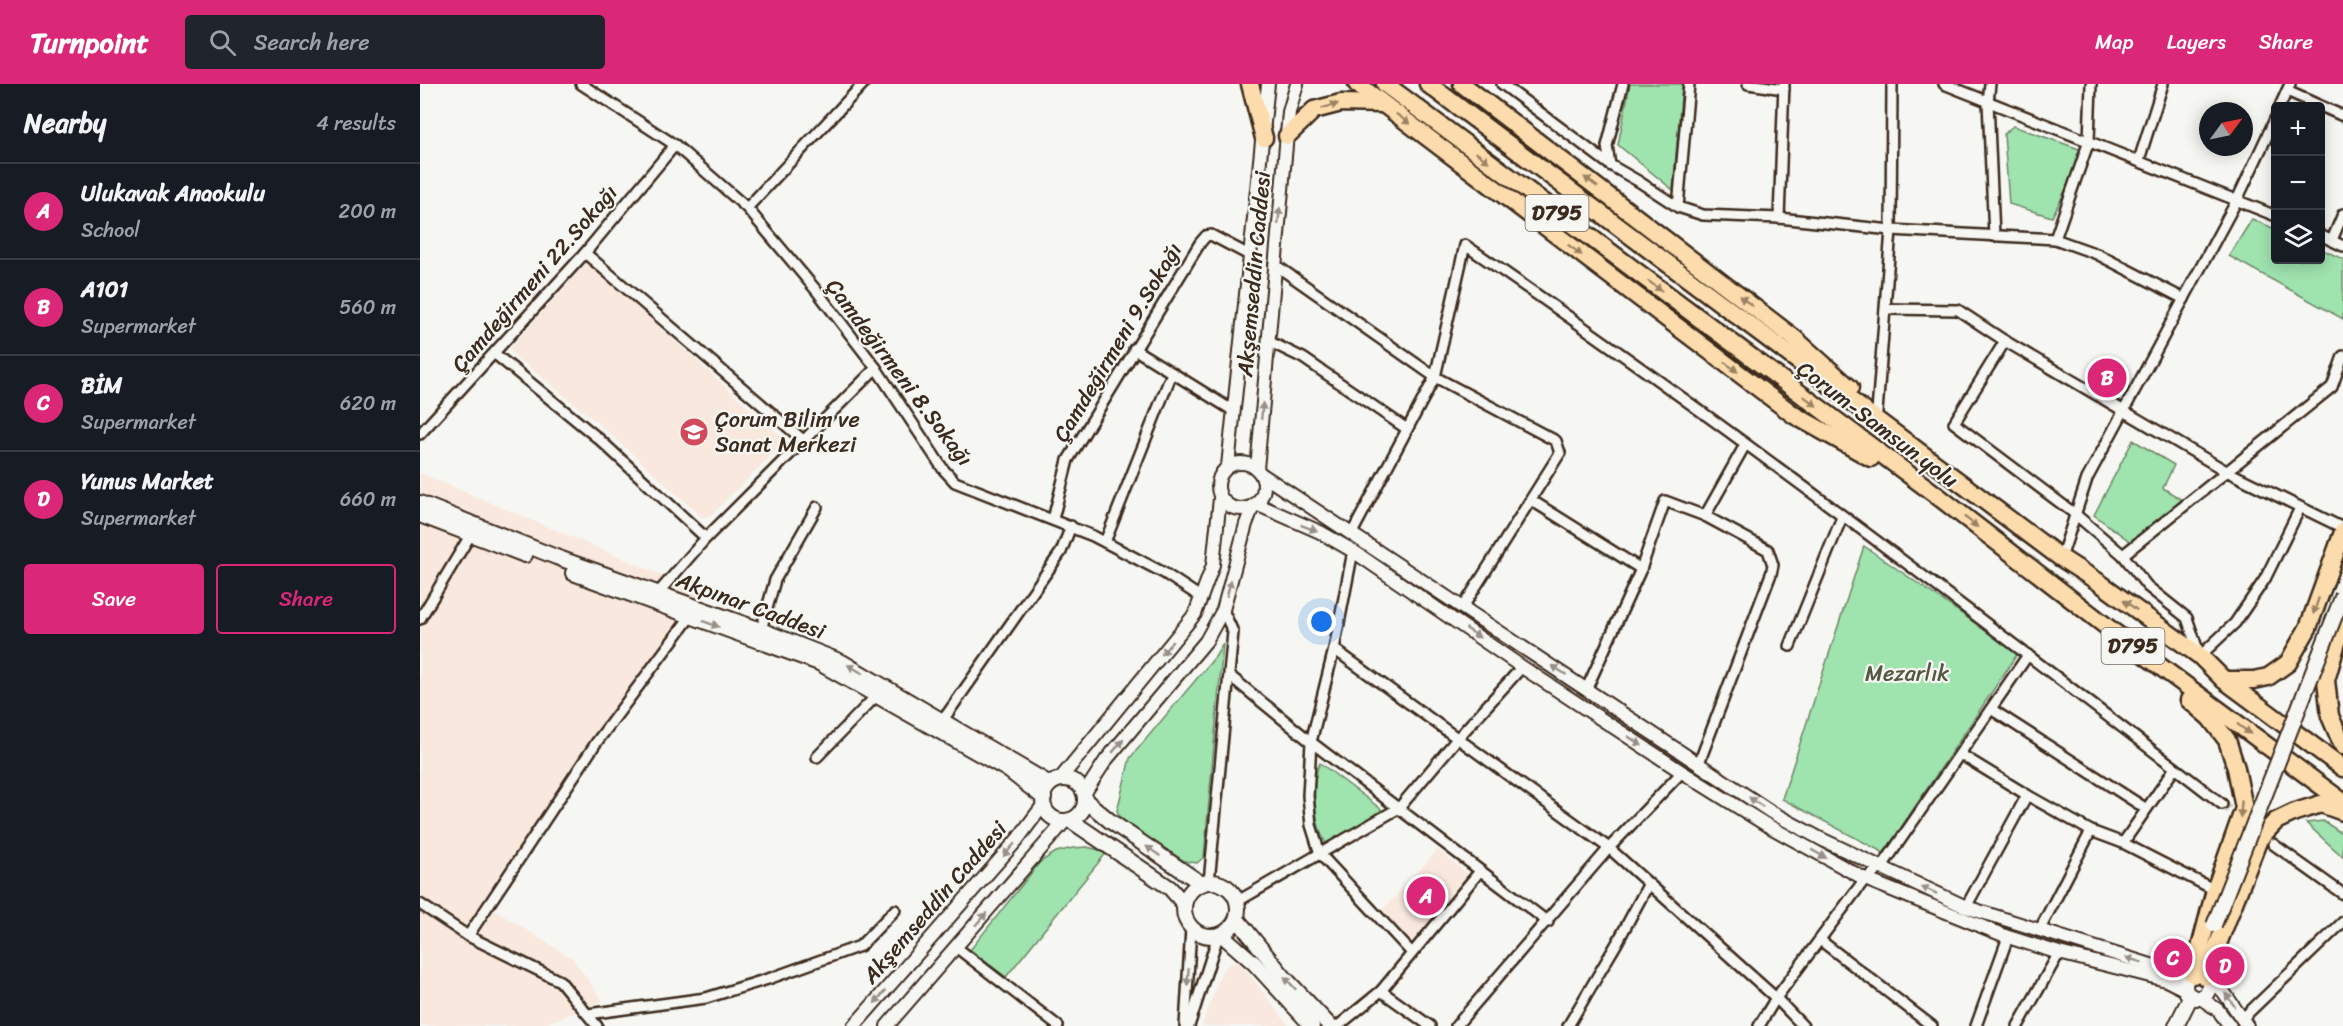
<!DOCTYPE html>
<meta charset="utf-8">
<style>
:root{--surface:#171b24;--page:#20242c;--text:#f1f3f6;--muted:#9ea1a6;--line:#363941;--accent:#db2777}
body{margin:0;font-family:Sriracha,sans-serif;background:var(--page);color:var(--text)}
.controls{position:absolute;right:18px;top:18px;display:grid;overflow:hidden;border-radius:6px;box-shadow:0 3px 15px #0003}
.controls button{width:54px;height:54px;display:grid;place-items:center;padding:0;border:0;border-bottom:2px solid var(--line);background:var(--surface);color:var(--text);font:30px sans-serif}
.compass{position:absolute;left:1779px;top:18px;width:54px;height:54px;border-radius:50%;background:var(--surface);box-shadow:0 3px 15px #0003;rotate:57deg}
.you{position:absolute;left:902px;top:538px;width:21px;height:21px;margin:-15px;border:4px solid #fff;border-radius:50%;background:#1a73e8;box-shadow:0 0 0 9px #1a73e833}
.badge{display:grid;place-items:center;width:39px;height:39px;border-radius:50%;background:var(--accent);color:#fff;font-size:20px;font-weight:700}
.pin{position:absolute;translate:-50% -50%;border:3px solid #fff;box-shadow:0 2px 6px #0006}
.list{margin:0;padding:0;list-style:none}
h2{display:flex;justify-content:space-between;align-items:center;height:78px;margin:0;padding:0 24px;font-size:26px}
h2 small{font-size:20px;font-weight:400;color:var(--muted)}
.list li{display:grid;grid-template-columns:39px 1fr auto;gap:18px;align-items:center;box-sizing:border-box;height:96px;padding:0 24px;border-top:2px solid var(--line)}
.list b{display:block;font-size:22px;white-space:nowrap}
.list p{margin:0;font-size:20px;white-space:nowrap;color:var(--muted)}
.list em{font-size:20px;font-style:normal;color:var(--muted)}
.actions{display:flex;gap:12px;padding:18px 24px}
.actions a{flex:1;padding:14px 0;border:2px solid var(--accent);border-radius:6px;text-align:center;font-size:21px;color:var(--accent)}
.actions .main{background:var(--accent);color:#fff}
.icon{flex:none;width:33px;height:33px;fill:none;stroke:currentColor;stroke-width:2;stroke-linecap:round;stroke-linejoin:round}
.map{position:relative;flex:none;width:1923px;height:942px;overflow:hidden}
header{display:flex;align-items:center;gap:36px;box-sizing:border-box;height:84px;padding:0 30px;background:var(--accent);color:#fff}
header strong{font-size:28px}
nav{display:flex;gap:33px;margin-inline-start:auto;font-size:21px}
.search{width:420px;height:54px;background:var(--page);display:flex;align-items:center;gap:15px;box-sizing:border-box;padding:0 21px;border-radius:6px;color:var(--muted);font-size:22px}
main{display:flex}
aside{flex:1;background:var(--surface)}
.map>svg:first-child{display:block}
.built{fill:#f8e8de}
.green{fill:#9fe3af;stroke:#6d8666;stroke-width:1.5}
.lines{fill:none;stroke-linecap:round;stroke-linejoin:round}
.minor-tunnel{stroke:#d1cdc8;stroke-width:9;stroke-dasharray:9 4.5;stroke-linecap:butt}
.minor-casing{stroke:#3b2a1e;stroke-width:14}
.tertiary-casing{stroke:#3b2a1e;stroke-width:16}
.secondary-casing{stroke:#3b2a1e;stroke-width:18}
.trunk-casing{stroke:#3b2a1e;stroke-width:21}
.minor{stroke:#f6f6f2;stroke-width:9}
.tertiary{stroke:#f6f6f2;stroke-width:12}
.secondary{stroke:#f6f6f2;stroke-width:14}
.trunk{stroke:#fcdcac;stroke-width:16}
.secondary-bridge-casing{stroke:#3b2a1e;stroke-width:18;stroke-linecap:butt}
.secondary-bridge{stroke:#f6f6f2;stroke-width:14}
.oneway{fill:#9c8365}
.oneway2{fill:#989088}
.labels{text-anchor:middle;stroke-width:4.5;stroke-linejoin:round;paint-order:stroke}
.shield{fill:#f6f6f2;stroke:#73675e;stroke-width:1.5}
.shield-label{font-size:21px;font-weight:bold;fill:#3b2a1e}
.street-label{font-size:22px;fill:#3b2a1e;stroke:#f6f6f2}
.poi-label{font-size:22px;fill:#3b2a1e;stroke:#f6f6f2;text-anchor:start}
.park-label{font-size:22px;fill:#545842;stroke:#f6f6f2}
</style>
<header>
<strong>Turnpoint</strong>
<div class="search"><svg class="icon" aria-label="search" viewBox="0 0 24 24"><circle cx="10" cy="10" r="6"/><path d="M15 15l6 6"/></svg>Search here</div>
<nav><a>Map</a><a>Layers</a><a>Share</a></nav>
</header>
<main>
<aside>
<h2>Nearby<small>4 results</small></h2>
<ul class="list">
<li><span class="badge">A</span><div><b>Ulukavak Anaokulu</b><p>School</p></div><em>200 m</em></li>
<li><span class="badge">B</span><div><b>A101</b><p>Supermarket</p></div><em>560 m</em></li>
<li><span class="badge">C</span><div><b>BİM</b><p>Supermarket</p></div><em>620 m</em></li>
<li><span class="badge">D</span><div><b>Yunus Market</b><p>Supermarket</p></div><em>660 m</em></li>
</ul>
<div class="actions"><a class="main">Save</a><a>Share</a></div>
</aside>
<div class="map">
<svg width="1923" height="942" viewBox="0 0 1923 942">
<rect width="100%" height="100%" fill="#f6f6f2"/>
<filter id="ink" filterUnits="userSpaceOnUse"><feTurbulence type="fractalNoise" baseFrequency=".0167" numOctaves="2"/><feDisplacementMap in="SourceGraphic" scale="12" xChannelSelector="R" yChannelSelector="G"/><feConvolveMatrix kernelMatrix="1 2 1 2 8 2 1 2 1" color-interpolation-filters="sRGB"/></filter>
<g filter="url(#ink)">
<g class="built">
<path d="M 167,178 L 366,357 L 291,431 L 283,434 L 184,344 L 92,269 L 90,264 Z"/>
<path d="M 0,389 L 280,507 L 270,533 L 67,822 L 152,874 L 183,917 L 120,942 L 0,942 Z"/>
<path d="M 1018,766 L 1052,794 L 999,855 L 989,860 L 960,829 Z"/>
<path d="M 816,878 L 822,881 L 869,942 L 782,942 L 802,887 L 810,880 Z"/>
</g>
<g class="green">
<path d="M 1210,0 L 1262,0 L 1253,106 L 1198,61 Z"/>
<path d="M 1593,42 L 1665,67 L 1632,133 L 1589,120 L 1584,50 Z"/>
<path d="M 1832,135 L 1855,145 L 1856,176 L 1900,176 L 1901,165 L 1923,175 L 1923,235 L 1809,172 Z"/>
<path d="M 1713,356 L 1754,381 L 1743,404 L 1764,417 L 1711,458 L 1674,431 Z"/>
<path d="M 1444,462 L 1598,569 L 1464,769 L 1362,715 Z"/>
<path d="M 803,560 L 784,773 L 777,779 L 764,777 L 703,738 L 697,727 L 710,674 L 795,573 Z"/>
<path d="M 900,679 L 961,725 L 960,729 L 907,761 C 895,744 890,698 900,679 Z"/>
<path d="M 1903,737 L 1923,750 L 1923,773 L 1886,739 Z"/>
<path d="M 667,763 L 687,768 L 586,893 L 550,866 L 620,778 L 636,768 L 653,764 Z"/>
</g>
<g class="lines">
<path class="minor-tunnel" d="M 1802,720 L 1821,735"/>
<g class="minor-casing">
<g id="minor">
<path d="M 161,0 L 255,61 L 327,124 L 396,206 L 456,284 L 523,385 L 535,398 L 673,452 L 744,489 L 782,514"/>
<path d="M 1082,0 L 1190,81 L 1218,97 L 1258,123 L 1283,131 L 1359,134"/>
<path d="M 1328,0 L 1364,5"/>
<path d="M 1364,0 L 1359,134 L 1471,146 L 1635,155 L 1677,170 L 1764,215"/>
<path d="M 1524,0 L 1856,132"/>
<path d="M 1570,0 L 1568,18 L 1574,152"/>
<path d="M 1867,7 L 1923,32"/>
<path d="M 1860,22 L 1870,0"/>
<path d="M 1719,76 L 1743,0"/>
<path d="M 1190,81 L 1187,62 L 1203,0"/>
<path d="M 1258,123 L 1269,0"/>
<path d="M 327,124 L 443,0"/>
<path d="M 1900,151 L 1923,162"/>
<path d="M 1635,155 L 1669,57 L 1671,0"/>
<path d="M 1912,156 L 1923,130"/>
<path d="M 165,169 L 383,356"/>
<path d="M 854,180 L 1015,293 L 1136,357 L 1140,369 L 1043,523"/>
<path d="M 1466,225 L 1538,226 L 1585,257 L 1806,387 L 1923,444"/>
<path d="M 848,257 L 883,274 L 987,345"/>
<path d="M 1585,257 L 1534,339 L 1655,430 L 1703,471 L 1727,502 L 1767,534 L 1780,572 L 1815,539 L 1845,495 L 1880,424"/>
<path d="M 714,265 L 812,326"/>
<path d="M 75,270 L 179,355 L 286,454"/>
<path d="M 1457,328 L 1471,146 L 1472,0"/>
<path d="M 0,350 L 165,169 L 255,61"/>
<path d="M 1111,416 L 1221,485"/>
<path d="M 1285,432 L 1325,361"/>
<path d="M 633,435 L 648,376 L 780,159 L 786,152 L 791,151 L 831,172"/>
<path d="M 932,449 L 1015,293 L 1045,161 C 1304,338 1554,529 1802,720"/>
<path d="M 685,458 L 752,289"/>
<path d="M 933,467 L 914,565 L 891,658 L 888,712 L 891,741 L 900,770 L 992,869"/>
<path d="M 1703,471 L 1912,303 L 1923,272"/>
<path d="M 1641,474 L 1667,395 L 1817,116 L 1856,33"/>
<path d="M 238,509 L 286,454 L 456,284"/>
<path d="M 0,535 L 51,450"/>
<path d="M 341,546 L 355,496 L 397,423"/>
<path d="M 1370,562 L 1422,433"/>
<path d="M 914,565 L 1189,764 L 1356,914 L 1383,942"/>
<path d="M 810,592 L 891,658 L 1128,838"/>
<path d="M 1167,604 L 1221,485 L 1245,417 L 1285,432 L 1348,466 L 1353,481 L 1351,490 L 1279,679"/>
<path d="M 1571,625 L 1725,724"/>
<path d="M 523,636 L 641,468 L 651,442"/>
<path d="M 1540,670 L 1607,711 L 1671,747 L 1703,759 L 1795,806"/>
<path d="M 397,673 L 457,611"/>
<path d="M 1703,759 L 1755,684"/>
<path d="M 1853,760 L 1923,810"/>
<path d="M 789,798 L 813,548 L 803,526"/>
<path d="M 818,817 L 979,724 L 1037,655 L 1102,583"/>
<path d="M 0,820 L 48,852 L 140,897 L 177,942"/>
<path d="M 1546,823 L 1607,711"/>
<path d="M 1619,847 L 1671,747"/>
<path d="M 48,852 L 176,659 L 270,533"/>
<path d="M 1400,856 L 1512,942"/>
<path d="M 536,863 L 638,942"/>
<path d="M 961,907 L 1010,942"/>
<path d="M 168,930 L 286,914 L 351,894 L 440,862 L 475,826"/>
<path d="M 1823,934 L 1923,838"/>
<path d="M 765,942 L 771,844"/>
<path d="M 769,942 L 798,852"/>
<path d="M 918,942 L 961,907 L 1060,787"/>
<path d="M 1036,942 L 1189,764 L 1262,688"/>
<path d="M 1148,942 L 1197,859 L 1228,801"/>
<path d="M 1339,942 L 1356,914 L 1445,795 L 1461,784 L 1608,571"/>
<path d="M 1556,942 L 1588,853"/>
<path d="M 1598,942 L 1639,869"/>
</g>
</g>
<g class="tertiary-casing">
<g id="tertiary">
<circle cx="821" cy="402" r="23"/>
<path d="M 808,382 L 848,0"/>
<path d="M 837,385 L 869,28 L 877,0"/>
<path d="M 841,390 L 1351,728 L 1401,755 L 1546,823 L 1769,893"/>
<path d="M 836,420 L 900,448 L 933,467 L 1102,583 L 1262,688 L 1345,740 L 1445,795 L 1588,853 L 1639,869 L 1746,896 L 1766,906"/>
<path d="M 640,695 L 775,530 L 793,481 L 800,414"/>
<path d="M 664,710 L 686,676 L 786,557 L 803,526 L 826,440 L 833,422"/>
<path d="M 1787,896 L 1803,907 L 1827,942"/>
<path d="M 1779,913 L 1798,926 L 1810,942"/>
<path d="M 434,942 L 597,756 L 624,720"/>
<path d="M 467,942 L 645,737"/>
</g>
</g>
<g class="secondary-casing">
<g id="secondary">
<path d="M 0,419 L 136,473 L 341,546 L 422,578 L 630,700"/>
<path d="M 0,431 L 105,471"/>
<path d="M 153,489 L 399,579 L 588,686 L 624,714"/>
<circle cx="644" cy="716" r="21"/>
<path d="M 665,716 L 690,737 L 782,800"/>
<path d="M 650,736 L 750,804 L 764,820"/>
<circle cx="791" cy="825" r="27"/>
<path d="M 817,835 L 864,893 L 910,942"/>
<path d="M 802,851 L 834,879 L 892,942"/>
<circle cx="1777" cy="902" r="12"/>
<path d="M 1756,942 L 1771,912"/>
</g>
</g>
<g class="trunk-casing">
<g id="trunk">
<path d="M 830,0 L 844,54"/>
<path d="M 937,0 L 1374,331 L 1451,374"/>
<path d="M 965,0 L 1519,413 L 1695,549 L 1923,718"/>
<path d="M 1008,0 L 1641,474 L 1680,499 L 1780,572 L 1804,596 L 1923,684"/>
<path d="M 1042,0 L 1374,254 L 1430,304"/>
<path d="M 867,52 L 894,26 L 921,19 L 963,20"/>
<path d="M 1923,538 L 1906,596 L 1910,632 L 1923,662"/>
<path d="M 1804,596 L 1834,596 L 1848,593 L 1868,579 L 1888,544 L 1923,448"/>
<path d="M 1769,616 L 1790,634 L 1807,656 L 1816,684 L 1824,724 L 1795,806 L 1773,891"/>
<path d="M 1785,893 L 1839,755 L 1856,737 L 1875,728 L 1901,720 L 1923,728"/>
</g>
</g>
<use href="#minor" class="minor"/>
<use href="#tertiary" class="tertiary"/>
<use href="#secondary" class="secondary"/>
<use href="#trunk" class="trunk"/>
<g class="secondary-bridge-casing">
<path id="secondary-bridge" d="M 1794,841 L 1923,511"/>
</g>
<use href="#secondary-bridge" class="secondary-bridge"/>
</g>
<defs><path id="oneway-solid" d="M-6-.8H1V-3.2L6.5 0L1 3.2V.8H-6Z" transform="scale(1.5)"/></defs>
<g class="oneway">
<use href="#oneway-solid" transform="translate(910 22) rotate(-16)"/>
<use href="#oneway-solid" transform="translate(983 35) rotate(37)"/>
<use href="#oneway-solid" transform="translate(1062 73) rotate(37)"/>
<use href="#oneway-solid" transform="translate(1171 98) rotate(-143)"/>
<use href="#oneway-solid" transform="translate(1155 166) rotate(37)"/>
<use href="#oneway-solid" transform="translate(1235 202) rotate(37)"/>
<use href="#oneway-solid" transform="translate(1326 217) rotate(-143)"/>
<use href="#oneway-solid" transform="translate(1311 283) rotate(37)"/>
<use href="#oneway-solid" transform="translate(1390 317) rotate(37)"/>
<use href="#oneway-solid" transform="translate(1551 438) rotate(38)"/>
<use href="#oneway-solid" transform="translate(1710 521) rotate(-144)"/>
<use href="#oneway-solid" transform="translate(1896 522) rotate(109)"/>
<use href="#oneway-solid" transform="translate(1824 645) rotate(37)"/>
<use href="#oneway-solid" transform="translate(1821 725) rotate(95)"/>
</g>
<g class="oneway2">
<use href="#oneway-solid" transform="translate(859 132) rotate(-84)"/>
<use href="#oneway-solid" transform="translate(842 327) rotate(-85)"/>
<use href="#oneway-solid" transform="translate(889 444) rotate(21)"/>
<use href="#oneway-solid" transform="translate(809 504) rotate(-75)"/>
<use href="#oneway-solid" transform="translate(291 540) rotate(20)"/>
<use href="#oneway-solid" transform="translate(1053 549) rotate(34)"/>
<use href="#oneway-solid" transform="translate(747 564) rotate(129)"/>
<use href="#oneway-solid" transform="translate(435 585) rotate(-150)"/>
<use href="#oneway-solid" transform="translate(1139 586) rotate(-147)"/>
<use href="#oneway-solid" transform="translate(1215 657) rotate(34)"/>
<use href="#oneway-solid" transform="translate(698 662) rotate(-50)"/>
<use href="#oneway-solid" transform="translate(1336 718) rotate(-146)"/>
<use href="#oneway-solid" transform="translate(589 766) rotate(131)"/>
<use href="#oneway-solid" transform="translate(733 767) rotate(-145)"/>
<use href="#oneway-solid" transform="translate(1399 770) rotate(29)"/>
<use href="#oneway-solid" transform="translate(1509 806) rotate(-155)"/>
<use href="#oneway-solid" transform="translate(561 835) rotate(-49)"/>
<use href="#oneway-solid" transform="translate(1714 876) rotate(-163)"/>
<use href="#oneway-solid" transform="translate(768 893) rotate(94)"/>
<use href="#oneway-solid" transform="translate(870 899) rotate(-133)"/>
<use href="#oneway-solid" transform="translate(460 913) rotate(131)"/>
<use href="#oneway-solid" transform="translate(1810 916) rotate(-126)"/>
</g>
</g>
<defs>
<g id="school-disc" transform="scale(1.5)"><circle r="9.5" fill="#d1495b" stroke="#f6f6f2"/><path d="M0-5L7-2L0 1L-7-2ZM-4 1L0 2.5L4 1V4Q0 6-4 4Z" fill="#fff"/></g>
</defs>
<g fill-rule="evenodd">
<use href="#school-disc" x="274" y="348"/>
</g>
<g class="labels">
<g class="shield">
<rect x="1105.5" y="111" width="63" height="36" rx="4.5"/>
<rect x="1681.5" y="544" width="63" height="36" rx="4.5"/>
</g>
<g class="shield-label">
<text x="1137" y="136">D795</text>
<text x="1713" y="569">D795</text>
</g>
<g class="street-label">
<text transform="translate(833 190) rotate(-85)" y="8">Akşemseddin Caddesi</text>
<text transform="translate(114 194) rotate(-49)" y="8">Çamdeğirmeni 22.Sokağı</text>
<text transform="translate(697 258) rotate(-59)" y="8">Çamdeğirmeni 9.Sokağı</text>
<text transform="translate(480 288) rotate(53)" y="8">Çamdeğirmeni 8.Sokağı</text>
<text transform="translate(1458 340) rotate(37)" y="8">Çorum-Samsun yolu</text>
<text transform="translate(331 521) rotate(20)" y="8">Akpınar Caddesi</text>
<text transform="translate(514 818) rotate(-49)" y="8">Akşemseddin Caddesi</text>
</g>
<g class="poi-label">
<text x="295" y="343">Çorum Bilim ve<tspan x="295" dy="25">Sanat Merkezi</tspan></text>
</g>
<g class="park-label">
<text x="1487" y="597">Mezarlık</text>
</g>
</g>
</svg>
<div class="controls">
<button>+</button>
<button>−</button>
<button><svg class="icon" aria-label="layers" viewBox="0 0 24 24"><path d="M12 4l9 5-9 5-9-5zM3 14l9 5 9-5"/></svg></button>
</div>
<svg class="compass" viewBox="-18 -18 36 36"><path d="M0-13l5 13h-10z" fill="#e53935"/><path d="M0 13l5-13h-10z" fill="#9ea1a6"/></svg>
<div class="you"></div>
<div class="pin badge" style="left:1006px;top:812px">A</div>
<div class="pin badge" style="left:1687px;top:294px">B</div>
<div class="pin badge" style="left:1753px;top:874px">C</div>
<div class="pin badge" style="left:1805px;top:882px">D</div>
</div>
</main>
